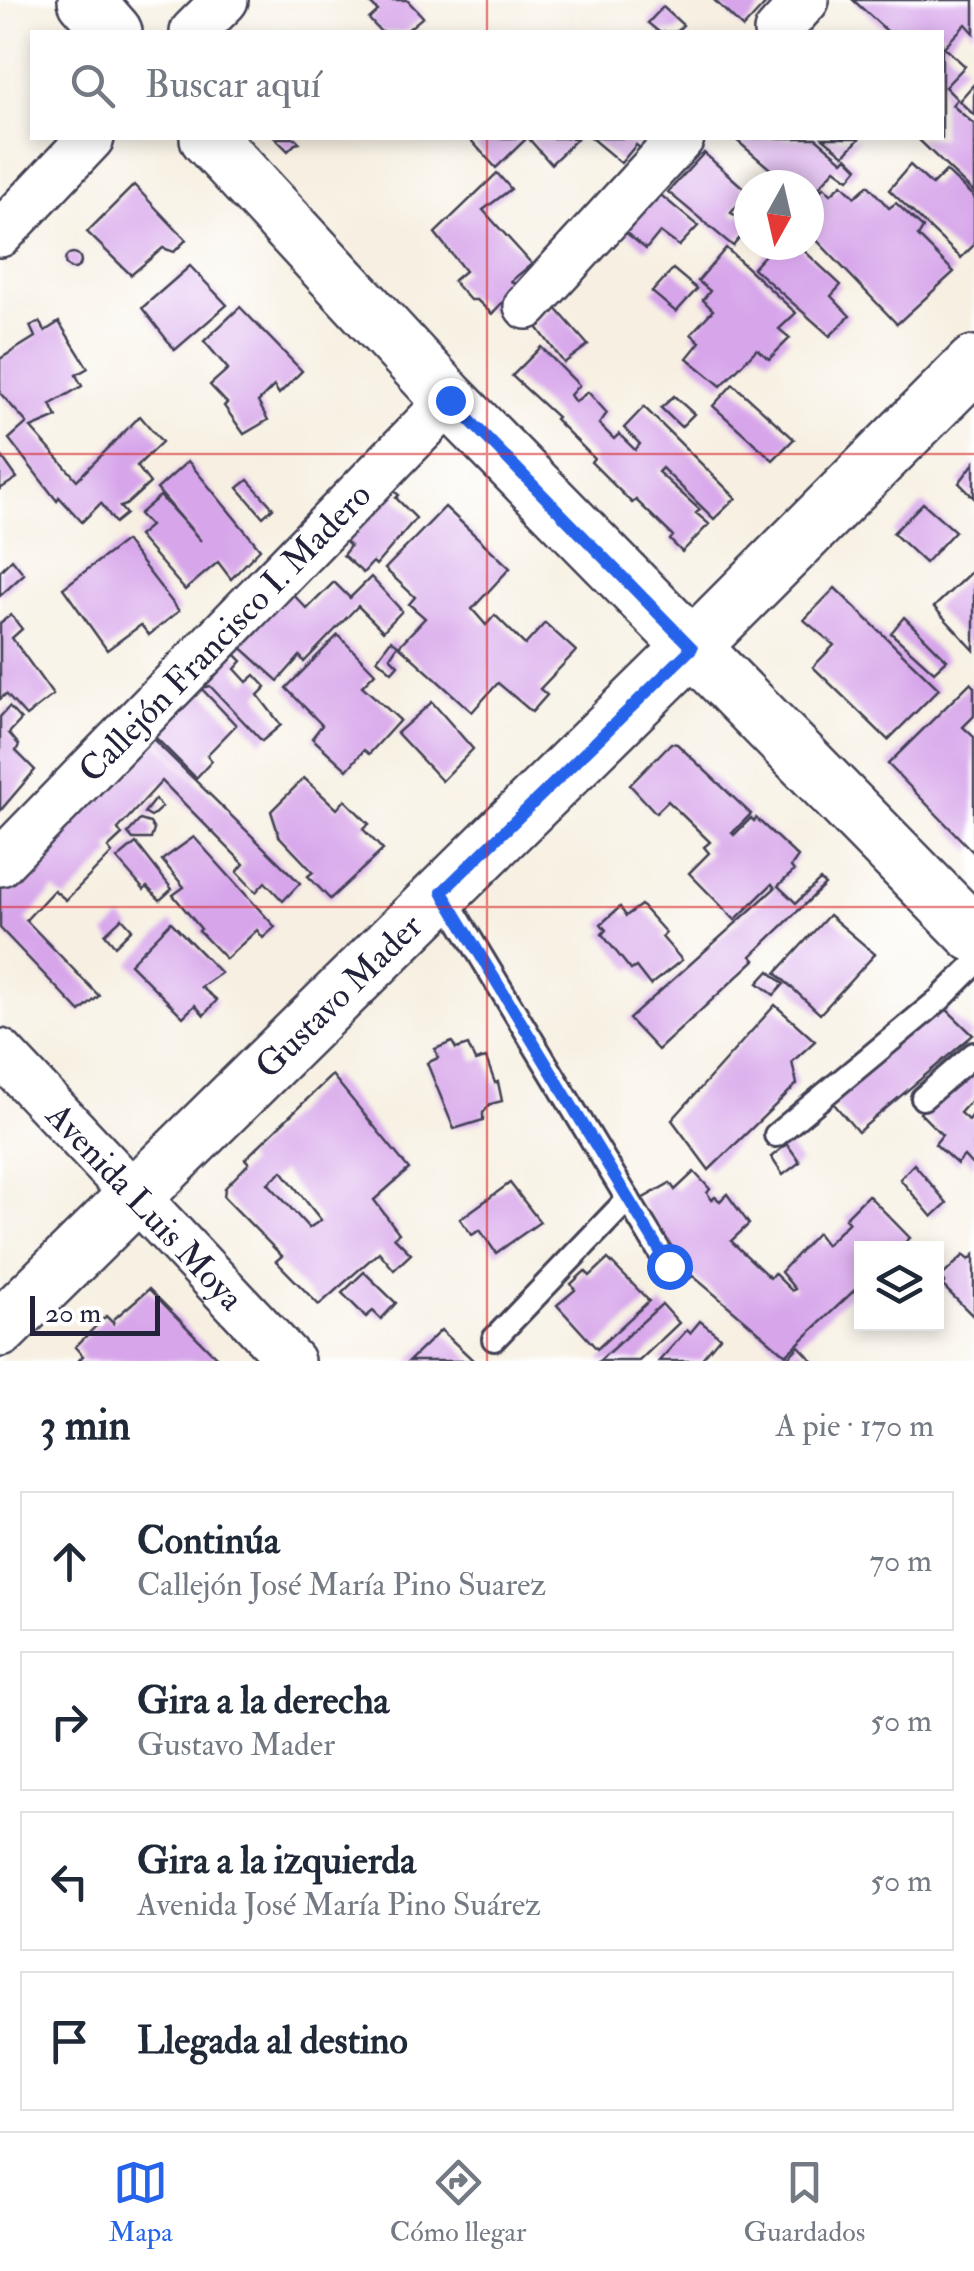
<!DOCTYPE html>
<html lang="es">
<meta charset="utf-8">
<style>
:root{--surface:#fff;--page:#f6f6f7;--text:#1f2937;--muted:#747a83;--line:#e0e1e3;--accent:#2563eb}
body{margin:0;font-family:"IM FELL Double Pica",serif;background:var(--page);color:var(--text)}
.controls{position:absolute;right:30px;bottom:30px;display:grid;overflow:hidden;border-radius:0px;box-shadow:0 5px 15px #0003}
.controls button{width:90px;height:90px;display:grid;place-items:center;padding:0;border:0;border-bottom:2px solid var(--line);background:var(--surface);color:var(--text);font:50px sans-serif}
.compass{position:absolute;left:734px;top:170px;width:90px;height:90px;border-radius:50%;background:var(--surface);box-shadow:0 5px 15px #0003;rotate:188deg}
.scale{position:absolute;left:30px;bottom:25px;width:130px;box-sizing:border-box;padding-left:10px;border:5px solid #22223b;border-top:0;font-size:28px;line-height:35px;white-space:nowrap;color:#22223b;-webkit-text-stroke:8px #fff;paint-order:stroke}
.stop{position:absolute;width:30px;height:30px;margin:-22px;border:8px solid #2563eb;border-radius:50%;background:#fff}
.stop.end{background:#2563eb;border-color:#fff;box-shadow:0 2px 10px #0008}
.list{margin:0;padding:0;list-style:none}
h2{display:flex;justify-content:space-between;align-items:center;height:130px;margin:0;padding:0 40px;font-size:42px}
h2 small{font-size:32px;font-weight:400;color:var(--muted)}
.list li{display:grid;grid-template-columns:65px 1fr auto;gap:30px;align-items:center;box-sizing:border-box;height:140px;margin:0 20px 20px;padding:0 20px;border:2px solid var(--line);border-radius:0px}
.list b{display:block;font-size:38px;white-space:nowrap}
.list p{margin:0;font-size:32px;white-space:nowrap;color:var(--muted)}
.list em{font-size:32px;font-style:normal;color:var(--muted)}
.icon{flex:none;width:55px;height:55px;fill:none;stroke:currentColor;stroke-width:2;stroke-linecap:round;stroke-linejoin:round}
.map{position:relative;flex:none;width:974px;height:1361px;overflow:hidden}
.search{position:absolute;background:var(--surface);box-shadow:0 5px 15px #0003;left:30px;right:30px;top:30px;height:110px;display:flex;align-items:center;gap:25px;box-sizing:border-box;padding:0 35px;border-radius:0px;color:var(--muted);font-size:38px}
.sheet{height:770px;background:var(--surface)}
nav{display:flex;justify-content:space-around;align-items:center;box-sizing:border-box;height:140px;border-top:2px solid var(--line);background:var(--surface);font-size:28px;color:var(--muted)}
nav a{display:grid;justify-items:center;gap:5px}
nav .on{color:var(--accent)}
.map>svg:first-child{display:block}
.building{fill:#d7a6ea;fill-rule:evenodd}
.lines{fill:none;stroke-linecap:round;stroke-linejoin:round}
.service-casing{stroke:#424154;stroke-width:28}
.minor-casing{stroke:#424154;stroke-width:50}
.tertiary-casing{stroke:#424154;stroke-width:60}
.service{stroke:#fff;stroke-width:22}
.minor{stroke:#fff;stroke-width:45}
.tertiary{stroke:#fff;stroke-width:55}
.route{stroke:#2563eb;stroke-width:12}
.grid{fill:none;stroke:#d62828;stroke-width:2.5;stroke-opacity:0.55}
.labels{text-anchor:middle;stroke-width:8;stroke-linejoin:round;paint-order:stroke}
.street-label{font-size:35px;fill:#22223b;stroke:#fff}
</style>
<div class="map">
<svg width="974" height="1361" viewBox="0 0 974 1361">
<rect width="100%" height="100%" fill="#fff"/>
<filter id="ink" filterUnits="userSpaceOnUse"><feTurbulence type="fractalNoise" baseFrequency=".01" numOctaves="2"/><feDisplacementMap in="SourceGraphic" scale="20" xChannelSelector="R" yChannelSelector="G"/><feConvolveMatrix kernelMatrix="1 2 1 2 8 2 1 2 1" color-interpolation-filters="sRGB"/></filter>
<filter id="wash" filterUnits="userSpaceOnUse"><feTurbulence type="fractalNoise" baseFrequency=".0048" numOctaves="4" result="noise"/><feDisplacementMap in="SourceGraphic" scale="40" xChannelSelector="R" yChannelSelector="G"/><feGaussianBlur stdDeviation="2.25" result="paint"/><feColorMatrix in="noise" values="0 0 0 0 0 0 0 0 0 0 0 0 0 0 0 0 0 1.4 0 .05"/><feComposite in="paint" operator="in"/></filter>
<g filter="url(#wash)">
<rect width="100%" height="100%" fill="#f7f0e2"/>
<g id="blocks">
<g class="building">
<path d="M 367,0 L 407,0 L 423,17 L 405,32 L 381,32 L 369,19 L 378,11 Z"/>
<path d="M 714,0 L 769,0 L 743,28 Z"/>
<path d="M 853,0 L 974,0 L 974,33 L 966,24 L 944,47 L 965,66 L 945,87 L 957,99 L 952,105 L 974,124 L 974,193 L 917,138 L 942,138 L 942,32 L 888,32 Z"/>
<path d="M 663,7 L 683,25 L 676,32 L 659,32 L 648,23 Z"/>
<path d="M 974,84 L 974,115 L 959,101 Z"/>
<path d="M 275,138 L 295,138 L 300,143 L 295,144 L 288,151 Z"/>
<path d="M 469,138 L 527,138 L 496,168 Z"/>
<path d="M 533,138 L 578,138 L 551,164 L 530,140 Z"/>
<path d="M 591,138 L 645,138 L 650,142 L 643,150 L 636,145 L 621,163 Z"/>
<path d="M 734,138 L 816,138 L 843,161 L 847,157 L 858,168 L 849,179 L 835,169 L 819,187 L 821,190 L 824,187 L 831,194 L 842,184 L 855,197 L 868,185 L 889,208 L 896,203 L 923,228 L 918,236 L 954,272 L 897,324 L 809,232 L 809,185 L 789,185 Z"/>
<path d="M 823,138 L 860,138 L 844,155 Z"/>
<path d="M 704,153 L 748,192 L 731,213 L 738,217 L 749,205 L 749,227 L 733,246 L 668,192 Z"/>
<path d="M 910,165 L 932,185 L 946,171 L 974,197 L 974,245 L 961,258 L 889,190 Z"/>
<path d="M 497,173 L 511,189 L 483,210 L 532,264 L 511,281 L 517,286 L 492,314 L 477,300 L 470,300 L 453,281 L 465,271 L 435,233 Z"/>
<path d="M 134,185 L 186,240 L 174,252 L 163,248 L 131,275 L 87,232 Z"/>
<path d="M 650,186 L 698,226 L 679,246 L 660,232 L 646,249 L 614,223 Z"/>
<path d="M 774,245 L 798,245 L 841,285 L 831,296 L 850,316 L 830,336 L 753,268 Z"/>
<path d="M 726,248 L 796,313 L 779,329 L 790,338 L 769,359 L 757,349 L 721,386 L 687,358 L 700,342 L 691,334 L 713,310 L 703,300 L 710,291 L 698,281 Z"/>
<circle cx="73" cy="261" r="8"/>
<path d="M 190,266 L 227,305 L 175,350 L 142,308 Z"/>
<path d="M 673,269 L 697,289 L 676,312 L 652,292 Z"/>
<path d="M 554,306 L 588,345 L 564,363 L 534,323 Z"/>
<path d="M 240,307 L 302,371 L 279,394 L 274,386 L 258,402 L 268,420 L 244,434 L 224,406 L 227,403 L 210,385 L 228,369 L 204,341 Z"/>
<path d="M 39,322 L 45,331 L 59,322 L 88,368 L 76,375 L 82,386 L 51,404 L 57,417 L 31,428 L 77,480 L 140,416 L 162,442 L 137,466 L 150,483 L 126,505 L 120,507 L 126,514 L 115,523 L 101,503 L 82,522 L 59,497 L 57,501 L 9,439 L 27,423 L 0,393 L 0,359 L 35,337 L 30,326 Z"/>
<path d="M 541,347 L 579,385 L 570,395 L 575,402 L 588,392 L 607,413 L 599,424 L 614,439 L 619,434 L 635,450 L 640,444 L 624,428 L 644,407 L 736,498 L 714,519 L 662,468 L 658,472 L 700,510 L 696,513 L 709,524 L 682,552 L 670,540 L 673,536 L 636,500 L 632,503 L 591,462 L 594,458 L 555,419 L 557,417 L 512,376 Z"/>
<path d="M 733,384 L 794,439 L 773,460 L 713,406 Z"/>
<path d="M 674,396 L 694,414 L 681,427 L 661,408 Z"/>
<path d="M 0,454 L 17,478 L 0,489 Z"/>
<path d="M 188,461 L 260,549 L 231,579 L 218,562 L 185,590 L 138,536 L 150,526 L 139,514 L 160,496 L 201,541 L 157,489 Z"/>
<path d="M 974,463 L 974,498 L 959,483 Z"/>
<path d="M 248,480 L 273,508 L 263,517 L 238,488 Z"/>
<path d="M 381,480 L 399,495 L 396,498 L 416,518 L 376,565 L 373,562 L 363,573 L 343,555 L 350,546 L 333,529 Z"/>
<path d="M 923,503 L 955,531 L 925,563 L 893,533 Z"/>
<path d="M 445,507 L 510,568 L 472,609 L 486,625 L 495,615 L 525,645 L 545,623 L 576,651 L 540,689 L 547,695 L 532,712 L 498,683 L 472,712 L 399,646 L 425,618 L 409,604 L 415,597 L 385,569 Z"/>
<path d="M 125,541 L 179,611 L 149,635 L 141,625 L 107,650 L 63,588 Z"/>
<path d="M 12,559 L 24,574 L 0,596 L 0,571 Z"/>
<path d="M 974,569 L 974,650 L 934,607 Z"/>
<path d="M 371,577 L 402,611 L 383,631 L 358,606 L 304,662 L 300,656 L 278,681 L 236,643 L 288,589 L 307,609 L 334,582 L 350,598 Z"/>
<path d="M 835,588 L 939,689 L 888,740 L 813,667 L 834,645 L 804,620 Z"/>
<path d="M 11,615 L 22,629 L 12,638 L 53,695 L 26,716 L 6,694 L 0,699 L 0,623 Z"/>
<path d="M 904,617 L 947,660 L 934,672 L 891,633 Z"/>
<path d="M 338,635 L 375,673 L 362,686 L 400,720 L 369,754 L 364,750 L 347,770 L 312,738 L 322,725 L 286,688 Z"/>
<path d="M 391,640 L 398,645 L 390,657 L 398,665 L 392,672 L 377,659 Z"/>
<path d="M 226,645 L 242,661 L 235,669 L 247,682 L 255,675 L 266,687 L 258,695 L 281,725 L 262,741 L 210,686 L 201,688 L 236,725 L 207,755 L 212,761 L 196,778 L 151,733 Z"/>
<path d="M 970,683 L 974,687 L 974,716 L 963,727 L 974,737 L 974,853 L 888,764 Z"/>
<path d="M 432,702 L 473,749 L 442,781 L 397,733 Z"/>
<path d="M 9,707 L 21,720 L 9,733 L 19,745 L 16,751 L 35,770 L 0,811 L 0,717 Z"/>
<path d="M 150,736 L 300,883 L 283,901 L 265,882 L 256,892 L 237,872 L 244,864 L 162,781 L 118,829 L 122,835 L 108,848 L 112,853 L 66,900 L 54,890 L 26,920 L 99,996 L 80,1012 L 0,928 L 0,879 Z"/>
<path d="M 671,743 L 677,744 L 751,814 L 732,833 L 734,835 L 751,818 L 754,821 L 756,818 L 798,857 L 791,867 L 794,871 L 778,886 L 796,903 L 820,880 L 825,885 L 751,956 L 755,960 L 658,1050 L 629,1019 L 775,888 L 772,884 L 735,920 L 689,873 L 709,853 L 704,847 L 710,842 L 668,801 L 656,813 L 630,785 Z"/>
<path d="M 304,778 L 337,809 L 345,800 L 369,824 L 363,829 L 383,850 L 330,899 L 308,876 L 313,872 L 279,836 L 271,811 Z"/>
<path d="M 155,799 L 162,807 L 151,817 L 144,813 Z"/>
<path d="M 140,820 L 150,823 L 154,830 L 151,839 L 133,839 L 128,833 Z"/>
<path d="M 194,837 L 275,927 L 263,938 L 257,930 L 226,959 L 199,931 L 201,929 L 173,895 L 184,887 L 162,860 Z"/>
<path d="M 136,843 L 172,889 L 160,900 L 147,887 L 144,890 L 117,859 Z"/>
<path d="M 641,905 L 666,933 L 662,937 L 682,960 L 650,985 L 636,967 L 631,970 L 602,934 L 606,930 L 601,924 L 620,907 L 626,916 Z"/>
<path d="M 829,915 L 875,954 L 820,1014 L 776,973 Z"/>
<path d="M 122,918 L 132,929 L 115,946 L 105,934 Z"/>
<path d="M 171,922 L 221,973 L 201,987 L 217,1000 L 204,1015 L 195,1005 L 183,1017 L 130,964 Z"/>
<path d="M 769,971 L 784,984 L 774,995 L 758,983 Z"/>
<path d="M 939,1002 L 973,1035 L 858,1132 L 828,1097 Z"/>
<path d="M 775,1005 L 815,1041 L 792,1062 L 797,1084 L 709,1170 L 672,1120 Z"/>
<path d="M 452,1042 L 456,1049 L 468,1045 L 475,1061 L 486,1058 L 495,1083 L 498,1082 L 502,1101 L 490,1104 L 483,1113 L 483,1120 L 454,1129 L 427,1063 L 438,1058 L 435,1049 Z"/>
<path d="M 970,1061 L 974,1065 L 974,1097 L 960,1113 L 968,1120 L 974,1112 L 974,1167 L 964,1156 L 957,1164 L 935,1144 L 942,1135 L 920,1113 Z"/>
<path d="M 332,1075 L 409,1169 L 374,1200 L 399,1233 L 394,1237 L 411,1254 L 394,1270 L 379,1252 L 319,1305 L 276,1261 L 282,1256 L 224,1197 L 225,1188 L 249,1163 L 245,1159 ZM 282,1171 L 321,1220 L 309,1228 L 268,1183 Z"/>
<path d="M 787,1144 L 800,1162 L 783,1175 L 771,1157 Z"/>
<path d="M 914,1164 L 947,1203 L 932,1217 L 900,1179 Z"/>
<path d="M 694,1172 L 710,1189 L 707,1193 L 712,1200 L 715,1197 L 720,1201 L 727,1194 L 749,1224 L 731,1241 L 770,1278 L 774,1273 L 792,1291 L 795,1289 L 781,1272 L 817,1233 L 826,1245 L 849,1222 L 845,1218 L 868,1195 L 910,1238 L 899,1248 L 861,1248 L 861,1284 L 786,1355 L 693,1276 L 689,1279 L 640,1200 L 670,1183 L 675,1190 Z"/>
<path d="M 510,1183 L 540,1222 L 496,1253 L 480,1230 L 472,1235 L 460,1219 Z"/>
<path d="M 964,1255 L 969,1260 L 974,1255 L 974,1317 L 942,1285 L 945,1282 L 941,1277 Z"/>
<path d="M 608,1259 L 649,1301 L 597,1349 L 557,1305 L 575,1290 L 571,1284 L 585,1271 L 590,1276 Z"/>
<path d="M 364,1272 L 396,1303 L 381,1319 L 373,1311 L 366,1317 L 342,1293 Z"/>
<path d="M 149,1289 L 220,1361 L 78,1361 L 83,1356 L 75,1347 L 106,1316 L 113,1323 L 114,1319 Z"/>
<path d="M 662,1304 L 679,1323 L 639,1361 L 599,1361 Z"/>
<path d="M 700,1321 L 720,1337 L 700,1361 L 659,1361 L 687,1330 L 690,1333 Z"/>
<path d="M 441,1330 L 474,1361 L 409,1361 Z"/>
<path d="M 799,1346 L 813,1361 L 785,1361 Z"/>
</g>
</g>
</g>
<g filter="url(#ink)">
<use href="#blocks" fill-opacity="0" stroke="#424154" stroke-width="2.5"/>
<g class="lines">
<g class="service-casing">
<g id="service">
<path d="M 442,892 L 669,1267"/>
<path d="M 923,1098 L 974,1054"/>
<path d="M 776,1135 L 940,999 L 974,965"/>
<path d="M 494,1339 L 628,1199"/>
</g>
</g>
<g class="minor-casing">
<g id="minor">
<path d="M 193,32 L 225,0"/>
<path d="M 777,32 L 806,0"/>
<path d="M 0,234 L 91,138"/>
<path d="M 527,306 L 681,138"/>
<path id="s1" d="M 0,863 L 450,400"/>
<path id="s2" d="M 0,1052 L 291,1361"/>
</g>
</g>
<g class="tertiary-casing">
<g id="tertiary">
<path d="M 86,0 L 114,32"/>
<path d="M 208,138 L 450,400 L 974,934"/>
<path id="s3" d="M 0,1329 L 691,648 L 974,364"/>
</g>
</g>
<use href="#service" class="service"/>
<use href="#minor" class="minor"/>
<use href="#tertiary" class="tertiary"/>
</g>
</g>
<g class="lines" filter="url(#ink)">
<path class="route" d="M 450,400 L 692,648 L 442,892 L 669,1266"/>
</g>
<path class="grid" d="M 487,0 L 487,32M 487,138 L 487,1361M 0,454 L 974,454M 0,907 L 974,907"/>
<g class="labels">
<g class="street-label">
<text dy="12" stroke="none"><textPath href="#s1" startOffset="322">Callejón Francisco I. Madero</textPath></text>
<text dy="12" stroke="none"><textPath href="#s3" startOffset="475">Gustavo Mader</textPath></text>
<text dy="12" stroke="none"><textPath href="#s2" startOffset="212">Avenida Luis Moya</textPath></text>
</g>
</g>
</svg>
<div class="controls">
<button><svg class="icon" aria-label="layers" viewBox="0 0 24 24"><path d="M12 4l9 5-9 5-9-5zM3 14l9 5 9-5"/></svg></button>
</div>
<svg class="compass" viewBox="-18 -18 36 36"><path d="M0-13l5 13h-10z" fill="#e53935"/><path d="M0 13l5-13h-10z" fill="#747a83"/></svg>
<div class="scale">20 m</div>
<div class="stop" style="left:669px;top:1266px"></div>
<div class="stop end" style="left:450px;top:400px"></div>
<div class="search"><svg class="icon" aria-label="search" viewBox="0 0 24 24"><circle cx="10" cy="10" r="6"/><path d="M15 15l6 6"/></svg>Buscar aquí</div>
</div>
<section class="sheet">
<h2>3 min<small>A pie · 170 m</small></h2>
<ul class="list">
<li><svg class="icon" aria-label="ahead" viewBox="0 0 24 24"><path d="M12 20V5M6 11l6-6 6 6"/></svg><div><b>Continúa</b><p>Callejón José María Pino Suarez</p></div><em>70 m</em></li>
<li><svg class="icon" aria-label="right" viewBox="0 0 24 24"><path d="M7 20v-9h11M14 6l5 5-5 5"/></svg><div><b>Gira a la derecha</b><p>Gustavo Mader</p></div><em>50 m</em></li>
<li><svg class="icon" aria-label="left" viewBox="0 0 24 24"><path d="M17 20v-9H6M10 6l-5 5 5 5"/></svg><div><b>Gira a la izquierda</b><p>Avenida José María Pino Suárez</p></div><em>50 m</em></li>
<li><svg class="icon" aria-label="arrive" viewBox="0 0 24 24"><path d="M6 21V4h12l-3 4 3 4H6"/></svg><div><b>Llegada al destino</b></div></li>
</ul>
</section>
<nav>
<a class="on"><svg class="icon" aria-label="map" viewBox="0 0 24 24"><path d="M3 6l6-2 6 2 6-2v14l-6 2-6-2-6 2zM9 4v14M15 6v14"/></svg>Mapa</a>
<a><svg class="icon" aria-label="directions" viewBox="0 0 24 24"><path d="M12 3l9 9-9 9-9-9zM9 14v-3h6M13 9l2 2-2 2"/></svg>Cómo llegar</a>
<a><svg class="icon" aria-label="saved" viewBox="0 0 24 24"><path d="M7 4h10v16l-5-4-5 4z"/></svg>Guardados</a>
</nav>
